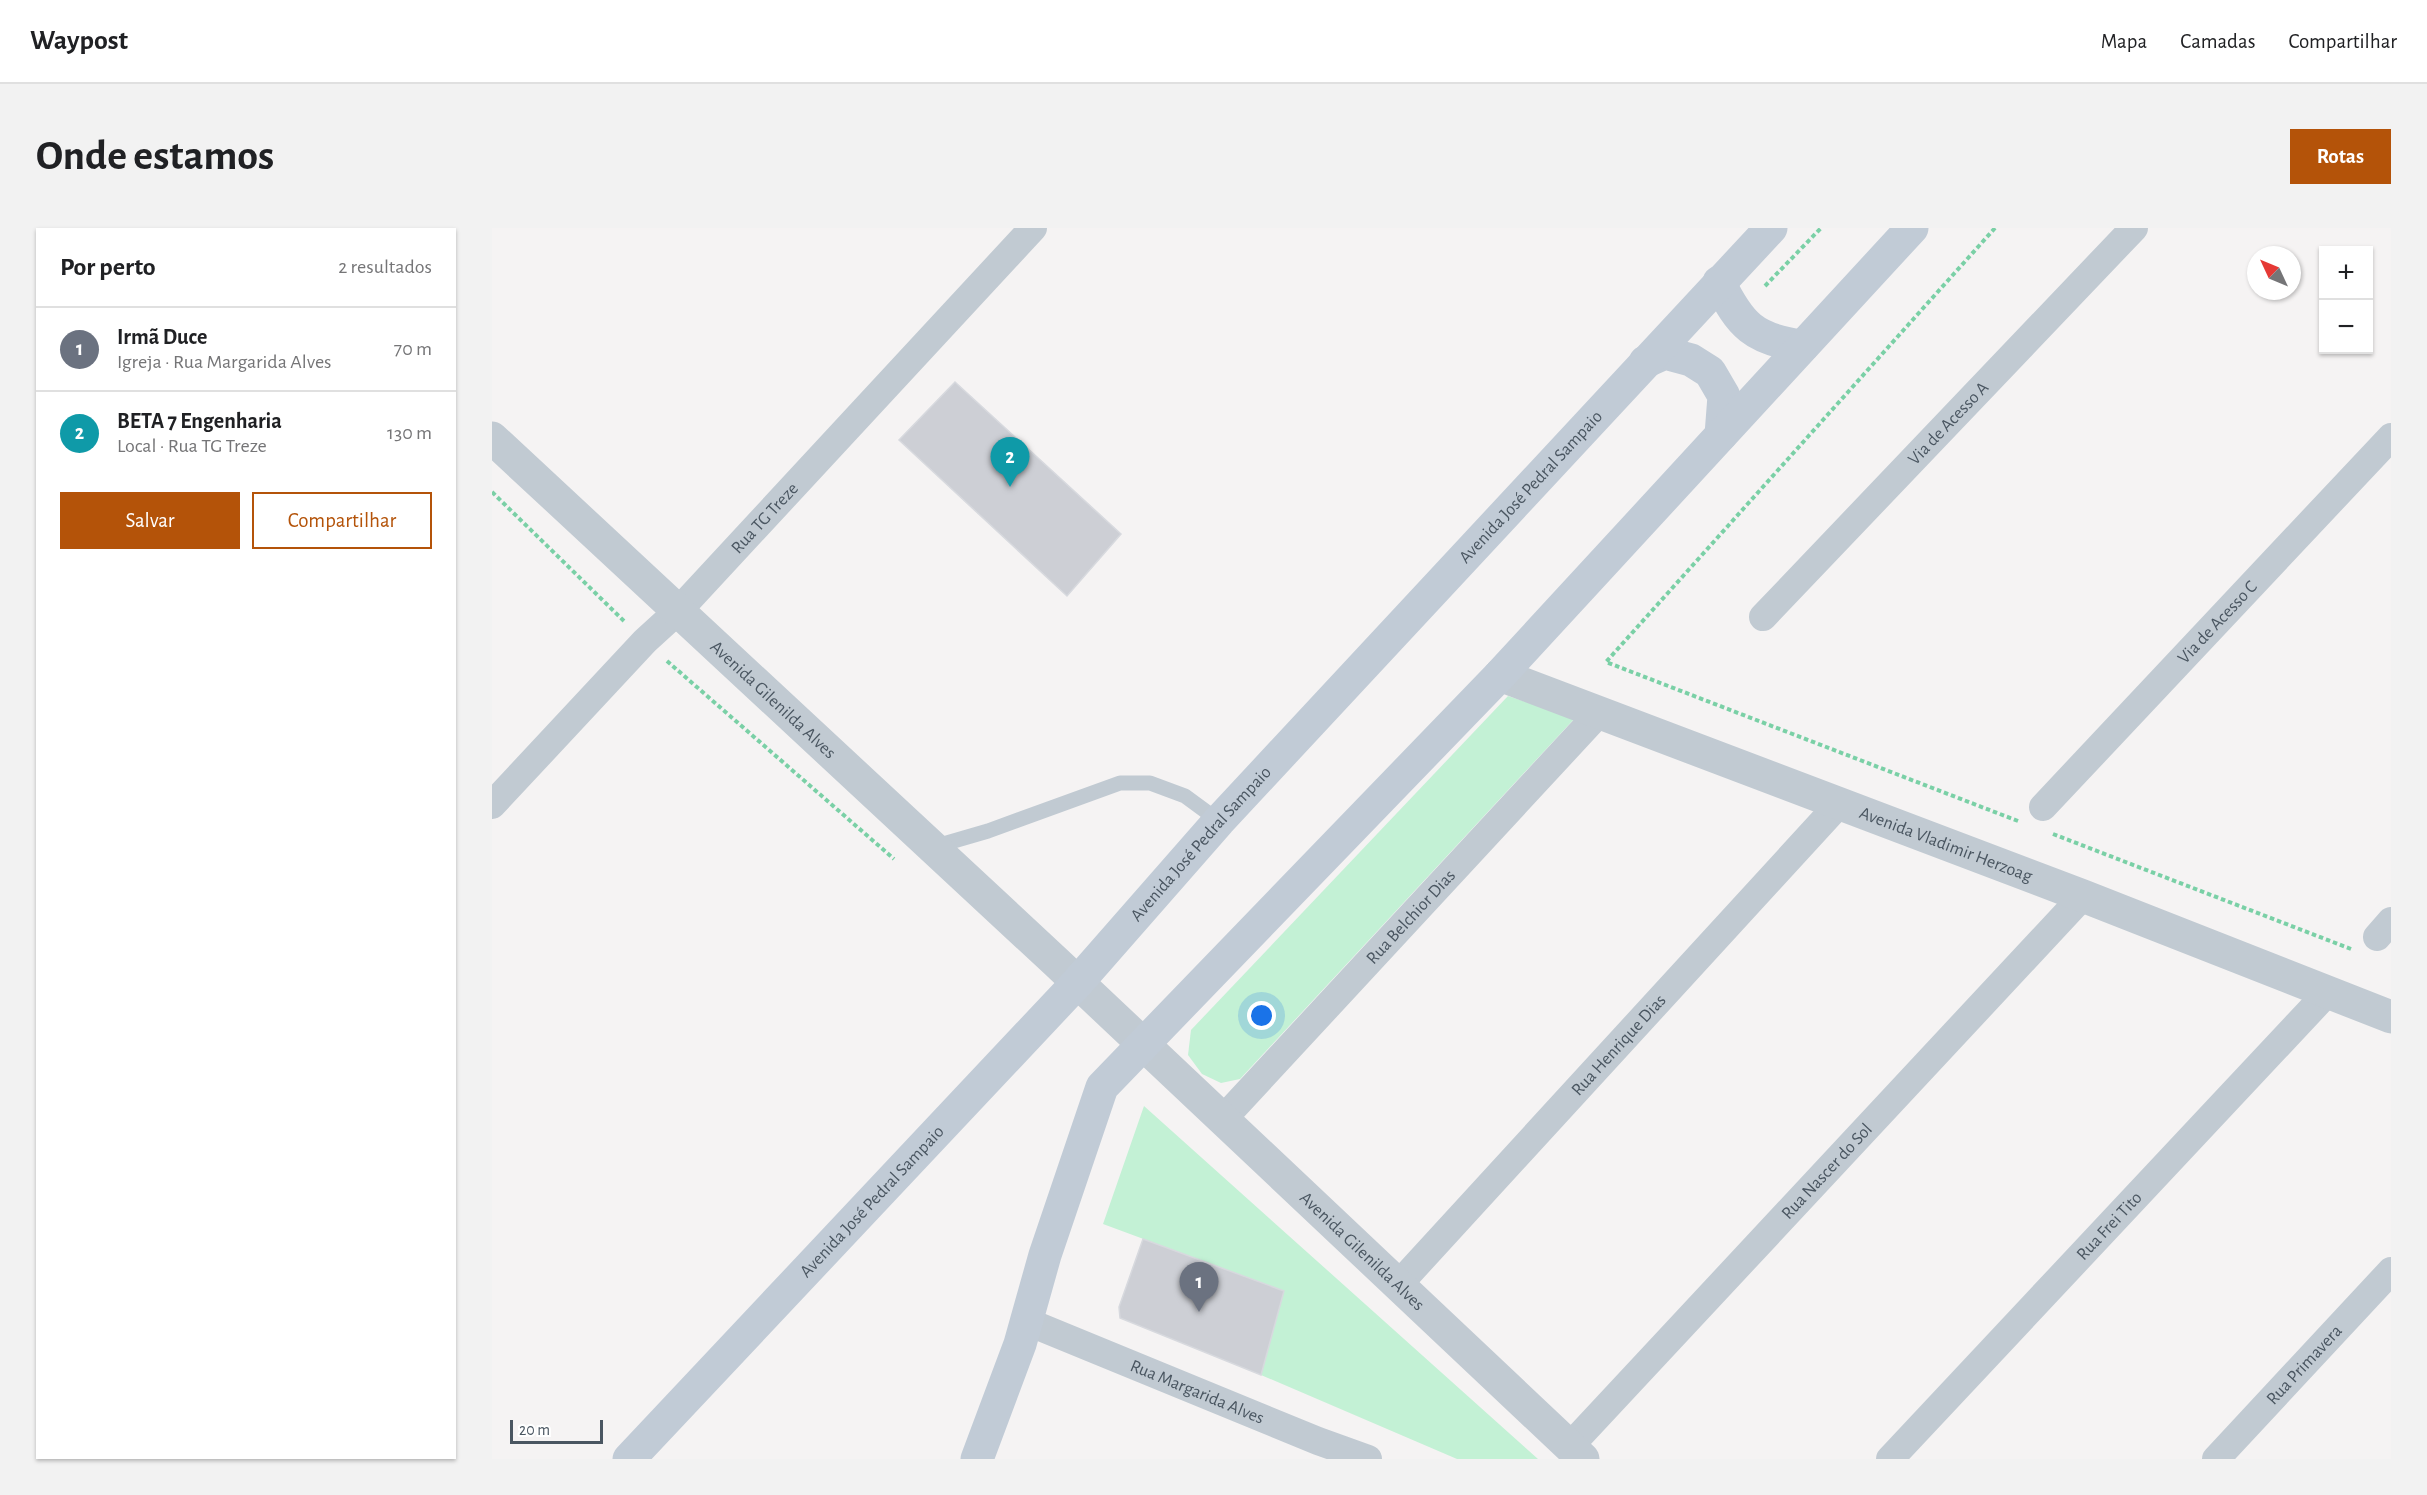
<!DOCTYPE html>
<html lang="pt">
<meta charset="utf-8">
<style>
:root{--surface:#fff;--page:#f2f2f2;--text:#202124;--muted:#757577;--line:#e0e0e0;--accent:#b45309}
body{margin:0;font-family:"Alegreya Sans",sans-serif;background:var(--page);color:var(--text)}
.controls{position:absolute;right:18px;top:18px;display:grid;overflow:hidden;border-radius:0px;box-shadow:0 2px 4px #0004}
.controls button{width:54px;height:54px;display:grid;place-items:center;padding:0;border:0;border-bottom:2px solid var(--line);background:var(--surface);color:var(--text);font:30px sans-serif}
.compass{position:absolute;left:1755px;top:18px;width:54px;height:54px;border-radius:50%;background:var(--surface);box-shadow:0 2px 4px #0004;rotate:314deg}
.scale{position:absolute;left:18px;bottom:15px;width:93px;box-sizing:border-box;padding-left:6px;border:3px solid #4a5661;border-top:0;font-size:16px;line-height:21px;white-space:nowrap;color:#4a5661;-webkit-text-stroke:4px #fff;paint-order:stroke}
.you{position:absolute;left:770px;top:788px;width:21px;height:21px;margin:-15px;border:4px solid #fff;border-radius:50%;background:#1a73e8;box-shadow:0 0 0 9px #1a73e833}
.badge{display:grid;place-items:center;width:39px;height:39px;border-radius:50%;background:var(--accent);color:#fff;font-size:20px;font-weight:700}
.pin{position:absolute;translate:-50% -50px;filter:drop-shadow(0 2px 3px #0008)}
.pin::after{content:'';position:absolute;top:32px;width:21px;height:18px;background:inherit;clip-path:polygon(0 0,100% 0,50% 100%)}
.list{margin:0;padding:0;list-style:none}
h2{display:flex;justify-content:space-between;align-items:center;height:78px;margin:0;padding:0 24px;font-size:26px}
h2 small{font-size:20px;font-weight:400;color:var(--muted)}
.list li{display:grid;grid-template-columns:39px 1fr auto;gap:18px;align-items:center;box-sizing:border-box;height:84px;padding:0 24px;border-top:2px solid var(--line)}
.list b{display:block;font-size:22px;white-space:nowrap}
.list p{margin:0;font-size:20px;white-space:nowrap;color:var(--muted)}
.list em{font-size:20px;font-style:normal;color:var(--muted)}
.actions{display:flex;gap:12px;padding:18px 24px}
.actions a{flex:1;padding:14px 0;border:2px solid var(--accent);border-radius:0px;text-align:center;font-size:21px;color:var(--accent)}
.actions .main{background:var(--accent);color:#fff}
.map{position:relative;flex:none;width:1899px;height:1231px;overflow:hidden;border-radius:0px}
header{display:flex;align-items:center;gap:36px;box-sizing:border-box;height:84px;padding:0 30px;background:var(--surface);border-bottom:2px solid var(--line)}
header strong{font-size:28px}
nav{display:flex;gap:33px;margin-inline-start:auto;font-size:21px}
.intro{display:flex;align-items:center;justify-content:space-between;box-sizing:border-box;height:144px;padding:0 36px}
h1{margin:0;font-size:42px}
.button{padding:15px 27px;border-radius:0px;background:var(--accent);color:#fff;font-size:21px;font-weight:700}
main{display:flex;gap:36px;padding:0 36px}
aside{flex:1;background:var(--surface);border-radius:0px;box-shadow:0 2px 4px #0004}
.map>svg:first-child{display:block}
.green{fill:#c3f1d5}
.building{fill:#cdcfd5;stroke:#d7d9de;stroke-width:1.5}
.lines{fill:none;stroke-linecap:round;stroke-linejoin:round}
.path{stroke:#7ad0a6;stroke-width:4;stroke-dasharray:4.5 3;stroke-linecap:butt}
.service{stroke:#c1cad2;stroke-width:15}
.minor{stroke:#c1cad2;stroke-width:28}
.tertiary{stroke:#c1cad2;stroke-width:33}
.secondary{stroke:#c1cbd6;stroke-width:33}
.labels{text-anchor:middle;stroke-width:5;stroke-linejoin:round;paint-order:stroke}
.street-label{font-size:18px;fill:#4a5661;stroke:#fff}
</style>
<header>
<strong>Waypost</strong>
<nav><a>Mapa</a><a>Camadas</a><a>Compartilhar</a></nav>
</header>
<div class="intro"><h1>Onde estamos</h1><a class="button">Rotas</a></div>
<main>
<aside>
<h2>Por perto<small>2 resultados</small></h2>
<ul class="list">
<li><span class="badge" style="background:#6b7280">1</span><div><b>Irmã Duce</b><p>Igreja · Rua Margarida Alves</p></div><em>70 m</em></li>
<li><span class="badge" style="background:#0f9aa8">2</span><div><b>BETA 7 Engenharia</b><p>Local · Rua TG Treze</p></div><em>130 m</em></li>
</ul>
<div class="actions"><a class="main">Salvar</a><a>Compartilhar</a></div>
</aside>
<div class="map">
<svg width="1899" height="1231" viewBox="0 0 1899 1231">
<rect width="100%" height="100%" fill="#f5f3f3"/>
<g class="green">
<path d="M 1016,468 L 1083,490 L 748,851 L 729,855 L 710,846 L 696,827 L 699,802 Z"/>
<path d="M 652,878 L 1046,1231 L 965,1231 L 769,1147 L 792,1063 L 611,996 Z"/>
</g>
<g class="building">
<path d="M 463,154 L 629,306 L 575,368 L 407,212 Z"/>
<path d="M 651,1011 L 792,1063 L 769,1147 L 628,1090 L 627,1079 Z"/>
</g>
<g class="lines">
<g class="path">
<path d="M 1503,0 L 1114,434 L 1526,593"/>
<path d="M 1273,58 L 1329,0"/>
<path d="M 0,264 L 132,393"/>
<path d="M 175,433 L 402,631"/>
<path d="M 1561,606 L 1859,721"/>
</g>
<path class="service" d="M 441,619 L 496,603 L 628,555 L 658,555 L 693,568 L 727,593"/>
<g class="minor">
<path id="s1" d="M 1271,389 L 1642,0"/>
<path id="s2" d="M 0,577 L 153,413 L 187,382 L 541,0"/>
<path id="s3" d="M 1551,579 L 1899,209"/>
<path d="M 1885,709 L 1899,693"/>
<path id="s4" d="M 731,891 L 1107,485"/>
<path id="s5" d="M 906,1057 L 1347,576"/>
<path id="s6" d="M 536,1094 L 826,1213 L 876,1231"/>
<path id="s7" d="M 1078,1218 L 1591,668"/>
<path id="s8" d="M 1398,1231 L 1835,765"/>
<path id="s9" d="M 1724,1231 L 1899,1043"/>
</g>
<g class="tertiary">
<path id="s10" d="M 0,210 L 563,733 L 1091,1231"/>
<path id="s11" d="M 1008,447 L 1591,668 L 1899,789"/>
</g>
<g class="secondary">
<path d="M 1227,54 C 1248,97 1262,112 1311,118"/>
<path d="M 1153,134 L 1173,125 L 1199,132 L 1218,144 L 1232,168 L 1229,207"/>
<path id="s12" d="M 137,1231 L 585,755 L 727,593 L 1279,0"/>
<path d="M 485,1231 L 528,1116 L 553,1027 L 610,859 L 1008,447 L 1420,0"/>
</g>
</g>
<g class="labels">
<g class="street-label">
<text dy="6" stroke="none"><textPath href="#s1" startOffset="268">Via de Acesso A</textPath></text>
<text dy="6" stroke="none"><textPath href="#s12" startOffset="1326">Avenida José Pedral Sampaio</textPath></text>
<text dy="6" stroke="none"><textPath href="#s2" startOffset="396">Rua TG Treze</textPath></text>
<text dy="6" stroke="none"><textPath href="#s3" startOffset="254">Via de Acesso C</textPath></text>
<text dy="6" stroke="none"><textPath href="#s10" startOffset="384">Avenida Gilenilda Alves</textPath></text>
<text dy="6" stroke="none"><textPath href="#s12" startOffset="840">Avenida José Pedral Sampaio</textPath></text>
<text dy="6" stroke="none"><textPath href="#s11" startOffset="477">Avenida Vladimir Herzoag</textPath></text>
<text dy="6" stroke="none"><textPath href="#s4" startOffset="276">Rua Belchior Dias</textPath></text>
<text dy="6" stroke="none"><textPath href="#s5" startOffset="326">Rua Henrique Dias</textPath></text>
<text dy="6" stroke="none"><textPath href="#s7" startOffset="376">Rua Nascer do Sol</textPath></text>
<text dy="6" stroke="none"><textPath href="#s12" startOffset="354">Avenida José Pedral Sampaio</textPath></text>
<text dy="6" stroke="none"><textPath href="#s8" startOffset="320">Rua Frei Tito</textPath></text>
<text dy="6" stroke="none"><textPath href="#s10" startOffset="1191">Avenida Gilenilda Alves</textPath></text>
<text dy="6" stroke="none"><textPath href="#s9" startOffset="129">Rua Primavera</textPath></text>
<text dy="6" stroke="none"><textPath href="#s6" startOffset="183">Rua Margarida Alves</textPath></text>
</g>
</g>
</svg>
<div class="controls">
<button>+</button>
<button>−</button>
</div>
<svg class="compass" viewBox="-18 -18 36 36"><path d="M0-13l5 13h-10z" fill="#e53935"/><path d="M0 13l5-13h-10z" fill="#757577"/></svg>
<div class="scale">20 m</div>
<div class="you"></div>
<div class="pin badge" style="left:707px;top:1084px;background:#6b7280">1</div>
<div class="pin badge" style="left:518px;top:259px;background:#0f9aa8">2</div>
</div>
</main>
